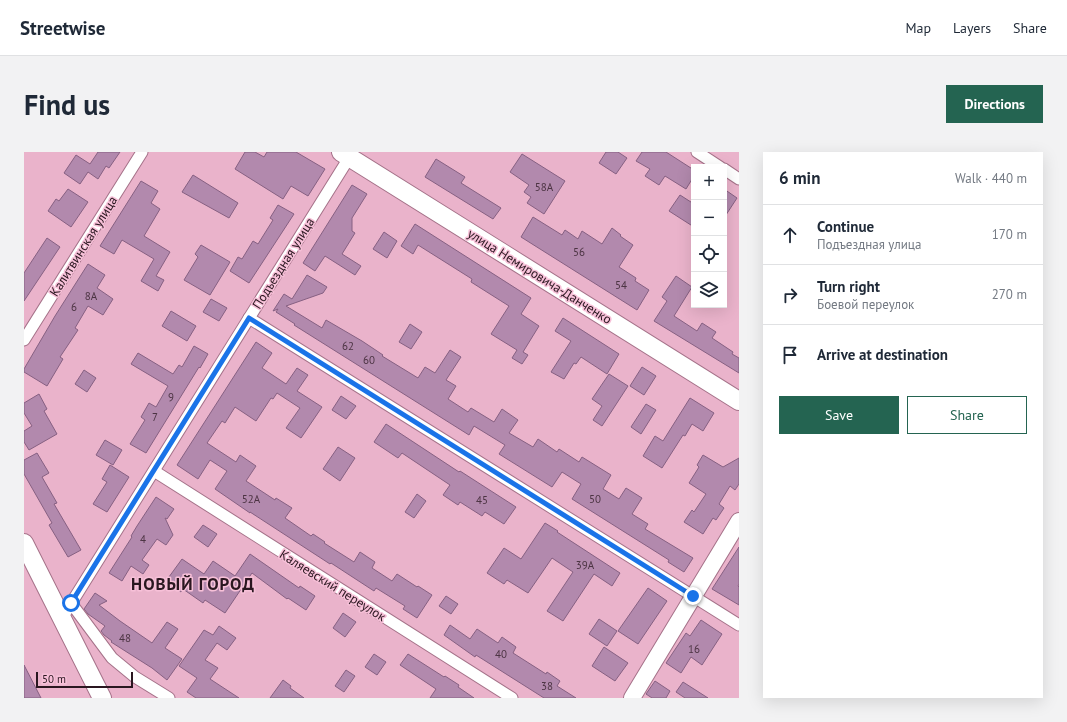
<!DOCTYPE html>
<meta charset="utf-8">
<style>
:root{--surface:#fff;--page:#f2f2f3;--text:#1f2937;--muted:#747a83;--line:#e0e1e3;--accent:#246451}
body{margin:0;font-family:"PT Sans",sans-serif;background:var(--page);color:var(--text)}
.controls{position:absolute;right:12px;top:12px;display:grid;overflow:hidden;border-radius:0px;box-shadow:0 4px 16px #0002}
.controls button{width:36px;height:36px;display:grid;place-items:center;padding:0;border:0;border-bottom:1px solid var(--line);background:var(--surface);color:var(--text);font:20px sans-serif}
.scale{position:absolute;left:12px;bottom:10px;width:97px;box-sizing:border-box;padding-left:4px;border:2px solid #2a1720;border-top:0;font-size:11px;line-height:14px;white-space:nowrap;color:#2a1720;-webkit-text-stroke:3px #f7c0d8;paint-order:stroke}
.stop{position:absolute;width:12px;height:12px;margin:-9px;border:3px solid #1a73e8;border-radius:50%;background:#fff}
.stop.end{background:#1a73e8;border-color:#fff;box-shadow:0 1px 4px #0008}
.list{margin:0;padding:0;list-style:none}
h2{display:flex;justify-content:space-between;align-items:center;height:52px;margin:0;padding:0 16px;font-size:17px}
h2 small{font-size:13px;font-weight:400;color:var(--muted)}
.list li{display:grid;grid-template-columns:26px 1fr auto;gap:12px;align-items:center;box-sizing:border-box;height:60px;padding:0 16px;border-top:1px solid var(--line)}
.list b{display:block;font-size:15px;white-space:nowrap}
.list p{margin:0;font-size:13px;white-space:nowrap;color:var(--muted)}
.list em{font-size:13px;font-style:normal;color:var(--muted)}
.actions{display:flex;gap:8px;padding:12px 16px}
.actions a{flex:1;padding:9px 0;border:1px solid var(--accent);border-radius:0px;text-align:center;font-size:14px;color:var(--accent)}
.actions .main{background:var(--accent);color:#fff}
.icon{flex:none;width:22px;height:22px;fill:none;stroke:currentColor;stroke-width:2;stroke-linecap:round;stroke-linejoin:round}
.map{position:relative;flex:none;width:715px;height:546px;overflow:hidden;border-radius:0px}
header{display:flex;align-items:center;gap:24px;box-sizing:border-box;height:56px;padding:0 20px;background:var(--surface);border-bottom:1px solid var(--line)}
header strong{font-size:19px}
nav{display:flex;gap:22px;margin-inline-start:auto;font-size:14px}
.intro{display:flex;align-items:center;justify-content:space-between;box-sizing:border-box;height:96px;padding:0 24px}
h1{margin:0;font-size:28px}
.button{padding:10px 18px;border-radius:0px;background:var(--accent);color:#fff;font-size:14px;font-weight:700}
main{display:flex;gap:24px;padding:0 24px}
aside{flex:1;background:var(--surface);border-radius:0px;box-shadow:0 4px 16px #0002}
.map>svg:first-child{display:block}
.building{fill:#b289ad;stroke:#866082}
.lines{fill:none;stroke-linecap:round;stroke-linejoin:round}
.street-casing{stroke:#a57289;stroke-width:13}
.secondary-casing{stroke:#a57289;stroke-width:18}
.primary-casing{stroke:#a57289;stroke-width:20}
.street{stroke:#fff;stroke-width:11}
.secondary{stroke:#fff;stroke-width:16}
.primary{stroke:#fff;stroke-width:18}
.route{stroke:#1a73e8;stroke-width:5}
.labels{text-anchor:middle;stroke-width:3;stroke-linejoin:round;paint-order:stroke}
.number-label{font-size:11px;fill:#4c3443}
.street-label{font-size:13px;fill:#2a1720;stroke:#f7c0d8}
.district-label{font-size:17px;font-weight:bold;letter-spacing:1px;fill:#2a1720;stroke:#f7c0d8}
</style>
<header>
<strong>Streetwise</strong>
<nav><a>Map</a><a>Layers</a><a>Share</a></nav>
</header>
<div class="intro"><h1>Find us</h1><a class="button">Directions</a></div>
<main>
<div class="map">
<svg width="715" height="546" viewBox="0 0 715 546">
<rect width="100%" height="100%" fill="#eab3cb"/>
<g class="building">
<path d="M 74,0 L 96,0 L 85,16 L 82,14 L 74,27 L 64,20 L 56,32 L 40,21 L 52,3 L 66,12 Z"/>
<path d="M 221,0 L 231,0 L 240,5 L 243,0 L 272,0 L 301,17 L 284,44 L 267,34 L 259,47 L 211,17 Z"/>
<path d="M 582,0 L 594,0 L 603,6 L 592,22 L 575,11 Z"/>
<path d="M 618,0 L 642,0 L 670,18 L 670,24 L 662,37 L 641,24 L 635,33 L 621,24 L 626,17 L 612,9 Z"/>
<path d="M 498,2 L 541,29 L 520,62 L 503,51 L 507,45 L 500,40 L 505,33 L 486,20 Z"/>
<path d="M 412,7 L 441,25 L 437,31 L 477,56 L 469,67 L 401,25 Z"/>
<path d="M 169,23 L 214,51 L 205,66 L 158,40 Z"/>
<path d="M 117,29 L 134,39 L 127,51 L 136,57 L 120,84 L 146,100 L 132,124 L 140,128 L 134,139 L 117,129 L 130,107 L 98,88 L 90,102 L 76,94 Z"/>
<path d="M 328,33 L 343,42 L 328,66 L 328,79 L 331,81 L 318,102 L 337,114 L 331,123 L 301,104 L 291,119 L 279,111 Z"/>
<path d="M 44,37 L 64,50 L 47,75 L 24,59 L 32,47 L 35,49 Z"/>
<path d="M 700,37 L 713,46 L 700,66 Z"/>
<path d="M 656,43 L 670,52 L 670,75 L 645,59 Z"/>
<path d="M 254,53 L 270,62 L 225,131 L 206,119 L 214,105 L 218,107 L 229,89 L 234,92 L 249,68 L 246,66 Z"/>
<path d="M 509,65 L 538,83 L 541,78 L 554,87 L 558,79 L 578,92 L 588,76 L 597,83 L 596,84 L 609,93 L 595,115 L 612,126 L 611,129 L 625,138 L 613,158 L 497,85 Z"/>
<path d="M 391,72 L 507,146 L 497,162 L 515,174 L 499,200 L 504,203 L 498,212 L 488,206 L 493,198 L 467,182 L 485,154 L 447,130 L 448,127 L 394,93 L 389,102 L 377,94 Z"/>
<path d="M 360,80 L 373,89 L 363,106 L 349,97 Z"/>
<path d="M 23,86 L 36,95 L 0,149 L 0,121 Z"/>
<path d="M 177,93 L 206,110 L 186,143 L 160,128 L 174,105 L 171,102 Z"/>
<path d="M 64,112 L 81,123 L 73,136 L 89,147 L 79,163 L 64,154 L 51,176 L 54,178 L 36,205 L 39,207 L 23,234 L 0,220 L 0,217 L 31,164 Z"/>
<path d="M 283,123 L 303,135 L 299,141 L 262,154 L 298,176 L 302,168 L 338,189 L 359,203 L 358,204 L 394,226 L 401,215 L 411,221 L 426,198 L 437,205 L 422,228 L 432,234 L 424,247 L 444,260 L 447,256 L 470,270 L 478,257 L 494,268 L 485,281 L 509,295 L 514,287 L 533,300 L 535,297 L 555,310 L 558,305 L 587,323 L 579,337 L 595,347 L 602,336 L 618,346 L 608,362 L 624,372 L 621,377 L 669,406 L 660,420 L 644,410 L 645,408 L 548,347 L 557,332 L 538,320 L 528,335 L 475,302 L 481,293 L 450,274 L 445,283 L 270,173 L 271,172 L 252,160 L 254,157 L 249,159 L 260,142 L 268,147 Z"/>
<path d="M 652,124 L 668,135 L 650,164 L 673,179 L 678,171 L 692,180 L 688,186 L 709,200 L 708,202 L 715,206 L 715,221 L 630,169 L 643,149 L 638,145 Z"/>
<path d="M 187,147 L 203,156 L 195,169 L 179,160 Z"/>
<path d="M 147,159 L 172,174 L 163,189 L 138,174 Z"/>
<path d="M 539,166 L 595,202 L 583,222 L 557,205 L 552,212 L 550,211 L 540,227 L 527,220 L 547,189 L 531,179 Z"/>
<path d="M 386,172 L 398,180 L 387,197 L 375,190 Z"/>
<path d="M 232,190 L 248,201 L 238,216 L 262,232 L 273,216 L 284,223 L 273,239 L 298,255 L 277,286 L 262,276 L 276,256 L 253,241 L 249,247 L 247,246 L 232,269 L 211,255 L 201,271 L 198,269 L 183,291 L 212,310 L 216,303 L 232,314 L 222,329 L 251,348 L 252,346 L 268,356 L 261,366 L 287,384 L 289,382 L 301,390 L 300,391 L 330,410 L 336,400 L 351,410 L 348,416 L 368,429 L 373,422 L 393,435 L 394,434 L 408,443 L 393,466 L 379,457 L 381,454 L 352,436 L 350,439 L 307,411 L 306,412 L 226,360 L 226,361 L 191,337 L 203,319 L 186,308 L 174,327 L 153,313 Z"/>
<path d="M 170,194 L 184,202 L 176,216 L 175,215 L 122,301 L 106,292 L 121,268 L 117,265 L 125,251 L 132,255 L 144,234 L 107,212 L 114,201 L 149,222 L 155,213 L 158,215 Z"/>
<path d="M 618,215 L 632,224 L 620,243 L 606,234 Z"/>
<path d="M 60,218 L 72,226 L 63,240 L 51,232 Z"/>
<path d="M 585,222 L 604,234 L 578,274 L 569,268 L 578,254 L 568,247 Z"/>
<path d="M 15,242 L 23,257 L 20,259 L 33,282 L 5,298 L 0,290 L 0,279 L 8,274 L 0,261 L 0,251 Z"/>
<path d="M 317,244 L 332,254 L 322,267 L 308,258 Z"/>
<path d="M 666,246 L 690,261 L 679,279 L 668,272 L 661,284 L 659,283 L 638,316 L 619,304 L 631,284 L 639,289 Z"/>
<path d="M 622,252 L 632,258 L 617,282 L 607,275 Z"/>
<path d="M 362,272 L 435,320 L 436,319 L 492,355 L 480,372 L 461,360 L 458,364 L 436,350 L 434,353 L 419,343 L 426,333 L 378,301 L 374,306 L 350,290 Z"/>
<path d="M 81,288 L 98,298 L 89,313 L 72,303 Z"/>
<path d="M 314,295 L 331,306 L 316,329 L 299,317 Z"/>
<path d="M 13,301 L 25,321 L 18,325 L 33,351 L 30,352 L 57,398 L 44,405 L 25,373 L 28,371 L 0,322 L 0,308 Z"/>
<path d="M 679,303 L 699,315 L 715,306 L 715,332 L 711,338 L 706,334 L 695,352 L 700,356 L 692,368 L 689,366 L 679,382 L 660,370 L 668,358 L 670,360 L 682,342 L 665,331 L 675,315 L 673,313 Z"/>
<path d="M 86,313 L 105,325 L 83,360 L 69,352 L 83,330 L 78,327 Z"/>
<path d="M 393,342 L 402,349 L 390,366 L 381,360 Z"/>
<path d="M 132,345 L 150,357 L 143,367 L 141,366 L 149,383 L 142,393 L 133,387 L 118,408 L 125,413 L 119,422 L 107,414 L 98,429 L 85,421 L 108,385 L 107,384 L 113,374 Z"/>
<path d="M 521,371 L 534,379 L 533,380 L 596,421 L 588,434 L 570,422 L 539,469 L 523,459 L 549,420 L 528,406 L 504,441 L 483,428 L 480,432 L 463,421 L 480,396 L 497,407 Z"/>
<path d="M 179,373 L 193,382 L 184,395 L 170,385 Z"/>
<path d="M 715,395 L 715,432 L 714,434 L 715,435 L 715,453 L 688,437 Z"/>
<path d="M 226,402 L 275,436 L 276,434 L 291,444 L 282,458 L 264,446 L 263,447 L 228,421 L 201,461 L 181,448 L 179,451 L 159,437 L 157,440 L 142,429 L 158,407 L 180,422 L 189,409 L 211,424 Z"/>
<path d="M 624,436 L 643,449 L 614,492 L 594,479 Z"/>
<path d="M 71,441 L 83,449 L 75,453 L 96,469 L 128,491 L 143,470 L 154,477 L 141,496 L 158,507 L 143,528 L 128,516 L 87,490 L 88,489 L 80,483 L 77,479 L 81,474 L 64,462 L 60,457 Z"/>
<path d="M 422,444 L 434,452 L 427,462 L 415,454 Z"/>
<path d="M 319,461 L 332,470 L 321,485 L 309,476 Z"/>
<path d="M 575,467 L 593,479 L 583,494 L 565,482 Z"/>
<path d="M 677,468 L 698,482 L 678,513 L 667,505 L 657,521 L 642,511 L 662,481 L 666,484 Z"/>
<path d="M 426,473 L 446,487 L 453,477 L 474,491 L 478,485 L 492,495 L 489,501 L 522,522 L 523,520 L 536,529 L 533,534 L 552,546 L 520,546 L 452,503 L 451,505 L 420,483 Z"/>
<path d="M 195,474 L 212,486 L 203,498 L 193,491 L 181,508 L 194,516 L 186,527 L 215,546 L 172,546 L 163,540 L 173,526 L 155,514 L 180,478 L 189,483 Z"/>
<path d="M 580,495 L 604,511 L 591,529 L 568,514 Z"/>
<path d="M 350,502 L 362,510 L 353,523 L 341,515 Z"/>
<path d="M 384,502 L 420,525 L 421,524 L 435,533 L 434,535 L 450,546 L 406,546 L 412,537 L 376,513 Z"/>
<path d="M 0,513 L 17,546 L 0,546 Z"/>
<path d="M 322,518 L 331,524 L 320,540 L 311,534 Z"/>
<path d="M 259,528 L 267,534 L 266,536 L 280,546 L 246,546 Z"/>
<path d="M 631,529 L 646,539 L 642,546 L 628,546 L 622,542 Z"/>
<path d="M 659,530 L 684,546 L 661,546 L 652,540 Z"/>
</g>
<g class="lines">
<g class="street-casing">
<g id="street">
<path d="M 673,0 L 696,15"/>
<path d="M 700,17 L 715,27"/>
<path d="M 225,166 L 715,473"/>
<path d="M 0,188 L 118,0"/>
<path d="M 130,319 L 488,546"/>
<path d="M 47,451 L 88,506 L 111,525 L 145,546"/>
<path d="M 38,466 L 328,1"/>
</g>
</g>
<g class="secondary-casing">
<path id="secondary" d="M 608,546 L 715,369"/>
</g>
<g class="primary-casing">
<g id="primary">
<path d="M 317,0 L 715,249"/>
<path d="M 0,391 L 78,546"/>
</g>
</g>
<use href="#street" class="street"/>
<use href="#secondary" class="secondary"/>
<use href="#primary" class="primary"/>
</g>
<g class="lines">
<path class="route" d="M 47,451 L 225,166 L 669,444"/>
</g>
<g class="labels">
<g class="number-label">
<text x="520" y="39">58А</text>
<text x="555" y="104">56</text>
<text x="597" y="137">54</text>
<text x="67" y="148">8А</text>
<text x="50" y="159">6</text>
<text x="324" y="198">62</text>
<text x="345" y="212">60</text>
<text x="147" y="249">9</text>
<text x="131" y="269">7</text>
<text x="227" y="351">52А</text>
<text x="571" y="351">50</text>
<text x="458" y="352">45</text>
<text x="119" y="391">4</text>
<text x="561" y="417">39А</text>
<text x="101" y="490">48</text>
<text x="670" y="501">16</text>
<text x="477" y="506">40</text>
<text x="523" y="538">38</text>
</g>
<g class="street-label">
<text transform="translate(59 94) rotate(-58)" y="5">Калитвинская улица</text>
<text transform="translate(259 111) rotate(-58)" y="5">Подъездная улица</text>
<text transform="translate(516 124) rotate(32)" y="5">улица Немировича-Данченко</text>
<text transform="translate(309 433) rotate(32)" y="5">Каляевский переулок</text>
</g>
<g class="district-label">
<text x="169" y="438">НОВЫЙ ГОРОД</text>
</g>
</g>
</svg>
<div class="controls">
<button>+</button>
<button>−</button>
<button><svg class="icon" aria-label="locate" viewBox="0 0 24 24"><circle cx="12" cy="12" r="6"/><path d="M12 2v4M12 18v4M2 12h4M18 12h4"/></svg></button>
<button><svg class="icon" aria-label="layers" viewBox="0 0 24 24"><path d="M12 4l9 5-9 5-9-5zM3 14l9 5 9-5"/></svg></button>
</div>
<div class="scale">50 m</div>
<div class="stop" style="left:47px;top:451px"></div>
<div class="stop end" style="left:669px;top:444px"></div>
</div>
<aside>
<h2>6 min<small>Walk · 440 m</small></h2>
<ul class="list">
<li><svg class="icon" aria-label="ahead" viewBox="0 0 24 24"><path d="M12 20V5M6 11l6-6 6 6"/></svg><div><b>Continue</b><p>Подъездная улица</p></div><em>170 m</em></li>
<li><svg class="icon" aria-label="right" viewBox="0 0 24 24"><path d="M7 20v-9h11M14 6l5 5-5 5"/></svg><div><b>Turn right</b><p>Боевой переулок</p></div><em>270 m</em></li>
<li><svg class="icon" aria-label="arrive" viewBox="0 0 24 24"><path d="M6 21V4h12l-3 4 3 4H6"/></svg><div><b>Arrive at destination</b></div></li>
</ul>
<div class="actions"><a class="main">Save</a><a>Share</a></div>
</aside>
</main>
